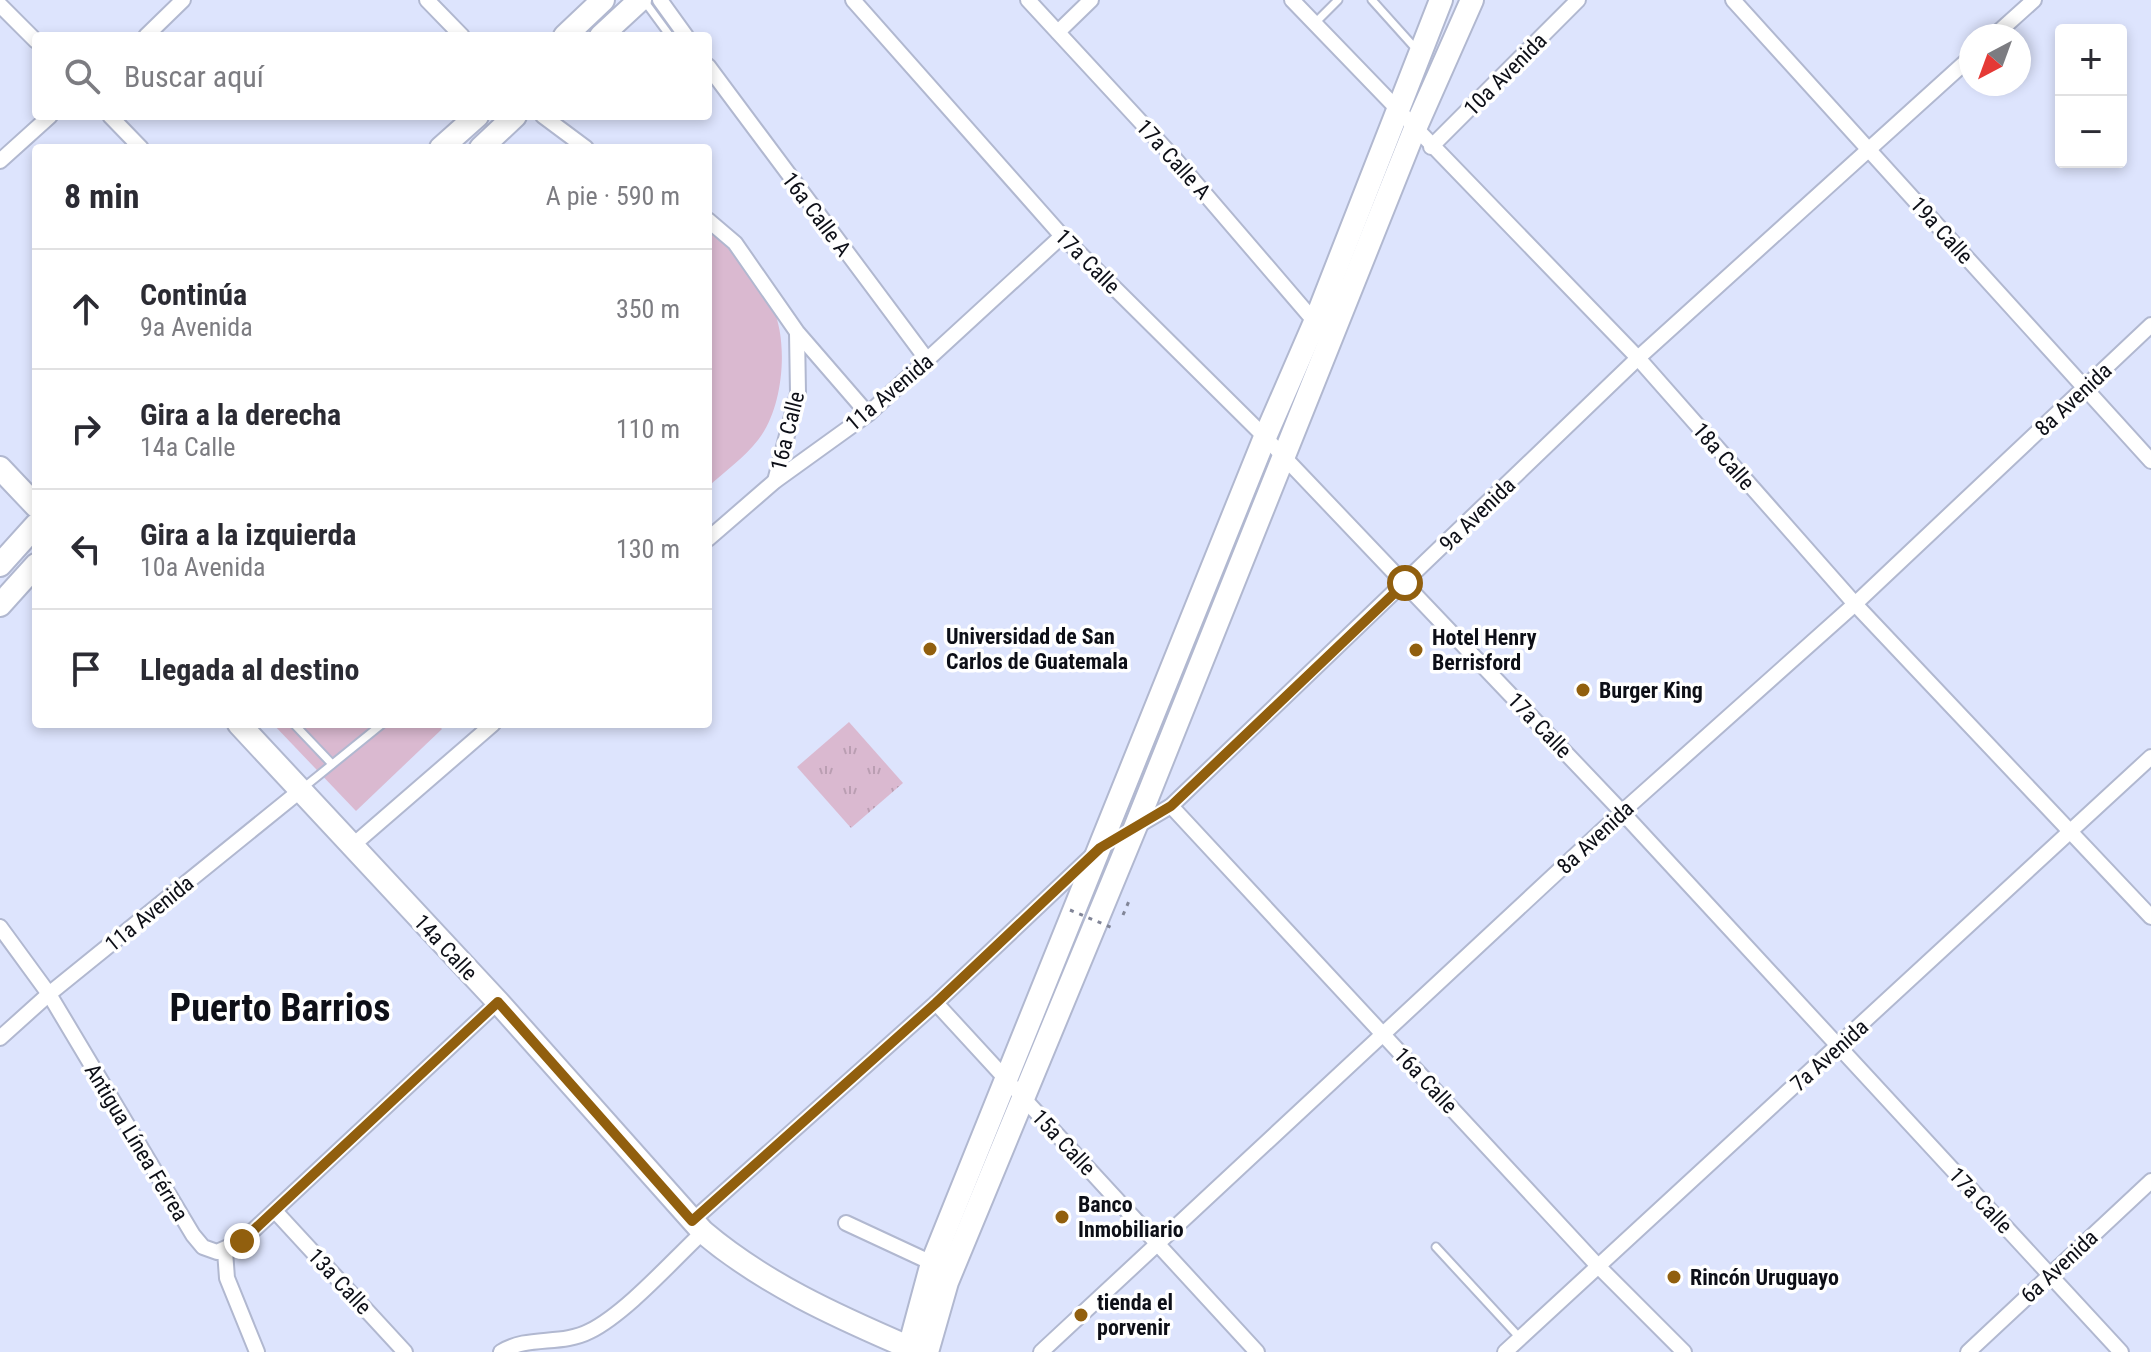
<!DOCTYPE html>
<html lang="es">
<meta charset="utf-8">
<style>
:root{--surface:#fff;--page:#f7f7f7;--text:#2b2b33;--muted:#7c7c81;--line:#e1e1e2}
body{margin:0;font-family:"Roboto Condensed",sans-serif;background:var(--page);color:var(--text)}
.controls{position:absolute;right:24px;top:24px;display:grid;overflow:hidden;border-radius:8px;box-shadow:0 4px 12px #0003}
.controls button{width:72px;height:72px;display:grid;place-items:center;padding:0;border:0;border-bottom:2px solid var(--line);background:var(--surface);color:var(--text);font:40px sans-serif}
.compass{position:absolute;left:1959px;top:24px;width:72px;height:72px;border-radius:50%;background:var(--surface);box-shadow:0 4px 12px #0003;rotate:221deg}
.stop{position:absolute;width:24px;height:24px;margin:-18px;border:6px solid #915f0e;border-radius:50%;background:#fff}
.stop.end{background:#915f0e;border-color:#fff;box-shadow:0 2px 8px #0008}
.list{margin:0;padding:0;list-style:none}
h2{display:flex;justify-content:space-between;align-items:center;height:104px;margin:0;padding:0 32px;font-size:34px}
h2 small{font-size:26px;font-weight:400;color:var(--muted)}
.list li{display:grid;grid-template-columns:52px 1fr auto;gap:24px;align-items:center;box-sizing:border-box;height:120px;padding:0 32px;border-top:2px solid var(--line)}
.list b{display:block;font-size:30px;white-space:nowrap}
.list p{margin:0;font-size:26px;white-space:nowrap;color:var(--muted)}
.list em{font-size:26px;font-style:normal;color:var(--muted)}
.icon{flex:none;width:44px;height:44px;fill:none;stroke:currentColor;stroke-width:2;stroke-linecap:round;stroke-linejoin:round}
.map{position:relative;flex:none;width:2151px;height:1352px;overflow:hidden}
.search{position:absolute;background:var(--surface);box-shadow:0 4px 12px #0003;left:32px;top:32px;width:680px;height:88px;display:flex;align-items:center;gap:20px;box-sizing:border-box;padding:0 28px;border-radius:8px;color:var(--muted);font-size:30px}
.panel{position:absolute;background:var(--surface);box-shadow:0 4px 12px #0003;left:32px;top:144px;width:680px;height:584px;border-radius:8px}
.map>svg:first-child{display:block}
.grass{fill:#dab9d0}
.park{fill:url(#park-tufts)}
.lines{fill:none;stroke-linecap:round;stroke-linejoin:round}
.lane-casing{stroke:#b1b8d0;stroke-width:11}
.street-casing{stroke:#b1b8d0;stroke-width:18}
.secondary-casing{stroke:#b1b8d0;stroke-width:26}
.path{stroke:#818597;stroke-width:3;stroke-dasharray:4 6;stroke-linecap:butt}
.lane{stroke:#fff;stroke-width:7}
.street{stroke:#fff;stroke-width:14}
.secondary{stroke:#fff;stroke-width:22}
.path-bridge{stroke:#818597;stroke-width:3;stroke-dasharray:4 6;stroke-linecap:butt}
.route{stroke:#915f0e;stroke-width:10}
.poi-dot{fill:#915f0e;stroke:#fff;stroke-width:3}
.labels{text-anchor:middle;stroke-width:7;stroke-linejoin:round;paint-order:stroke}
.street-label{font-size:22px;fill:#0d0f17;stroke:#fff}
.poi-label{font-size:22px;font-weight:bold;fill:#0d0f17;stroke:#fff;text-anchor:start}
.town-label{font-size:38px;font-weight:bold;fill:#0d0f17;stroke:#fff}
</style>
<div class="map">
<svg width="2151" height="1352" viewBox="0 0 2151 1352">
<defs>
<pattern id="park-tufts" width="24" height="20" patternUnits="userSpaceOnUse" patternTransform="scale(2)"><rect width="24" height="20" fill="#dab9d0"/><path d="M3 7l-1-3M5 7V3M7 7l1-3M15 17l-1-3M17 17v-4M19 17l1-3" fill="none" stroke="#ba9eb2"/></pattern>
</defs>
<rect width="100%" height="100%" fill="#dde4fd"/>
<g class="grass">
<path d="M 708,225 C 728,239 762,285 773,308 C 789,344 783,409 758,440 C 745,457 724,472 708,487 Z"/>
<path d="M 273,724 L 437,724 L 442,729 L 356,811 Z"/>
</g>
<path class="park" d="M 849,722 L 903,783 L 851,828 L 797,767 Z"/>
<g class="lines">
<g class="lane-casing">
<g id="lane">
<path d="M 1372,0 L 1416,49"/>
<path d="M 645,2 L 670,36"/>
<path d="M 1314,24 L 1338,0"/>
<path d="M 294,724 L 332,764"/>
<path d="M 303,788 L 382,724"/>
<path d="M 1436,1247 L 1520,1338"/>
</g>
</g>
<g class="street-casing">
<g id="street">
<path d="M 427,0 L 462,36"/>
<path d="M 660,0 L 686,36"/>
<path d="M 853,0 L 1062,236 L 1265,437 L 1622,812 L 2121,1352"/>
<path d="M 1028,0 L 1175,159 L 1315,322"/>
<path d="M 1292,0 L 1638,358 L 1855,604 L 2151,917"/>
<path d="M 1733,0 L 2151,461"/>
<path d="M 0,5 L 36,41"/>
<path d="M 1058,32 L 1091,0"/>
<path d="M 146,36 L 183,0"/>
<path d="M 1994,36 L 2034,0"/>
<path d="M 708,66 L 928,361"/>
<path d="M 110,116 L 141,148"/>
<path d="M 543,116 L 586,148"/>
<path d="M 1431,147 L 1578,0"/>
<path d="M 0,161 L 50,116"/>
<path d="M 708,220 L 735,243 L 797,332 L 868,414"/>
<path d="M 775,481 L 798,393 L 797,333"/>
<path d="M 708,539 L 775,481 L 868,414 L 1062,236"/>
<path d="M 1171,806 L 1597,1265 L 1684,1352"/>
<path d="M 352,846 L 493,724"/>
<path d="M 0,927 L 49,994 L 193,1235 L 203,1247 L 217,1252 L 242,1241 L 498,1002"/>
<path d="M 936,1003 L 1257,1352"/>
<path d="M 0,1038 L 49,994 L 301,790"/>
<path d="M 275,1211 L 405,1352"/>
<path d="M 692,1221 L 936,1003 L 1100,848 L 1171,806 L 1638,358 L 1971,57"/>
<path d="M 846,1223 L 932,1263"/>
<path d="M 225,1251 L 227,1278 L 257,1352"/>
<path d="M 501,1352 C 528,1335 561,1346 590,1331 C 626,1313 672,1261 703,1232"/>
<path d="M 1041,1352 L 1622,812 L 1855,604 L 2151,325"/>
<path d="M 1505,1352 L 2151,757"/>
<path d="M 1968,1352 L 2151,1181"/>
</g>
</g>
<g class="secondary-casing">
<g id="secondary">
<path d="M 565,36 L 603,0"/>
<path d="M 601,36 L 640,0"/>
<path d="M 441,148 L 477,116"/>
<path d="M 481,148 L 515,116"/>
<path d="M 0,468 L 36,506"/>
<path d="M 0,565 L 36,525"/>
<path d="M 0,605 L 36,565"/>
<path d="M 239,724 L 498,1002 L 703,1232 C 763,1283 836,1316 908,1347 L 922,1349"/>
<path d="M 908,1352 L 932,1263 L 1265,437 L 1315,322 L 1441,0"/>
<path d="M 927,1352 L 947,1282 L 1137,823 L 1414,131 L 1472,0"/>
</g>
</g>
<path class="path" d="M 1123,915 L 1129,901 L 1125,899"/>
<use href="#lane" class="lane"/>
<use href="#street" class="street"/>
<use href="#secondary" class="secondary"/>
<path class="path-bridge" d="M 1070,910 L 1115,929"/>
</g>
<g class="lines">
<path class="route" d="M 242,1241 L 498,1002 L 692,1221 L 936,1003 L 1100,848 L 1171,806 L 1405,583"/>
</g>
<g class="poi-dot">
<circle cx="930" cy="649" r="8"/>
<circle cx="1416" cy="650" r="8"/>
<circle cx="1583" cy="690" r="8"/>
<circle cx="1062" cy="1217" r="8"/>
<circle cx="1674" cy="1277" r="8"/>
<circle cx="1081" cy="1315" r="8"/>
</g>
<g class="labels">
<g class="street-label">
<text transform="translate(1505 74) rotate(-45)" y="8">10a Avenida</text>
<text transform="translate(1174 159) rotate(48)" y="8">17a Calle A</text>
<text transform="translate(817 214) rotate(53)" y="8">16a Calle A</text>
<text transform="translate(1942 230) rotate(48)" y="8">19a Calle</text>
<text transform="translate(1088 261) rotate(45)" y="8">17a Calle</text>
<text transform="translate(889 392) rotate(-40)" y="8">11a Avenida</text>
<text transform="translate(2073 399) rotate(-43)" y="8">8a Avenida</text>
<text transform="translate(787 431) rotate(-76)" y="8">16a Calle</text>
<text transform="translate(1724 456) rotate(49)" y="8">18a Calle</text>
<text transform="translate(1477 514) rotate(-44)" y="8">9a Avenida</text>
<text transform="translate(1540 725) rotate(46)" y="8">17a Calle</text>
<text transform="translate(1595 837) rotate(-43)" y="8">8a Avenida</text>
<text transform="translate(149 913) rotate(-39)" y="8">11a Avenida</text>
<text transform="translate(446 947) rotate(47)" y="8">14a Calle</text>
<text transform="translate(1829 1055) rotate(-42)" y="8">7a Avenida</text>
<text transform="translate(1426 1080) rotate(47)" y="8">16a Calle</text>
<text transform="translate(137 1142) rotate(59)" y="8">Antigua Línea Férrea</text>
<text transform="translate(1064 1142) rotate(47)" y="8">15a Calle</text>
<text transform="translate(1981 1200) rotate(47)" y="8">17a Calle</text>
<text transform="translate(2059 1266) rotate(-43)" y="8">6a Avenida</text>
<text transform="translate(340 1281) rotate(47)" y="8">13a Calle</text>
</g>
<g class="poi-label">
<text x="946" y="644">Universidad de San<tspan x="946" dy="25">Carlos de Guatemala</tspan></text>
<text x="1432" y="645">Hotel Henry<tspan x="1432" dy="25">Berrisford</tspan></text>
<text x="1599" y="698">Burger King</text>
<text x="1078" y="1212">Banco<tspan x="1078" dy="25">Inmobiliario</tspan></text>
<text x="1690" y="1285">Rincón Uruguayo</text>
<text x="1097" y="1310">tienda el<tspan x="1097" dy="25">porvenir</tspan></text>
</g>
<g class="town-label">
<text x="280" y="1021">Puerto Barrios</text>
</g>
</g>
</svg>
<div class="controls">
<button>+</button>
<button>−</button>
</div>
<svg class="compass" viewBox="-18 -18 36 36"><path d="M0-13l5 13h-10z" fill="#e53935"/><path d="M0 13l5-13h-10z" fill="#7c7c81"/></svg>
<div class="stop" style="left:1405px;top:583px"></div>
<div class="stop end" style="left:242px;top:1241px"></div>
<div class="search"><svg class="icon" aria-label="search" viewBox="0 0 24 24"><circle cx="10" cy="10" r="6"/><path d="M15 15l6 6"/></svg>Buscar aquí</div>
<section class="panel">
<h2>8 min<small>A pie · 590 m</small></h2>
<ul class="list">
<li><svg class="icon" aria-label="ahead" viewBox="0 0 24 24"><path d="M12 20V5M6 11l6-6 6 6"/></svg><div><b>Continúa</b><p>9a Avenida</p></div><em>350 m</em></li>
<li><svg class="icon" aria-label="right" viewBox="0 0 24 24"><path d="M7 20v-9h11M14 6l5 5-5 5"/></svg><div><b>Gira a la derecha</b><p>14a Calle</p></div><em>110 m</em></li>
<li><svg class="icon" aria-label="left" viewBox="0 0 24 24"><path d="M17 20v-9H6M10 6l-5 5 5 5"/></svg><div><b>Gira a la izquierda</b><p>10a Avenida</p></div><em>130 m</em></li>
<li><svg class="icon" aria-label="arrive" viewBox="0 0 24 24"><path d="M6 21V4h12l-3 4 3 4H6"/></svg><div><b>Llegada al destino</b></div></li>
</ul>
</section>
</div>
